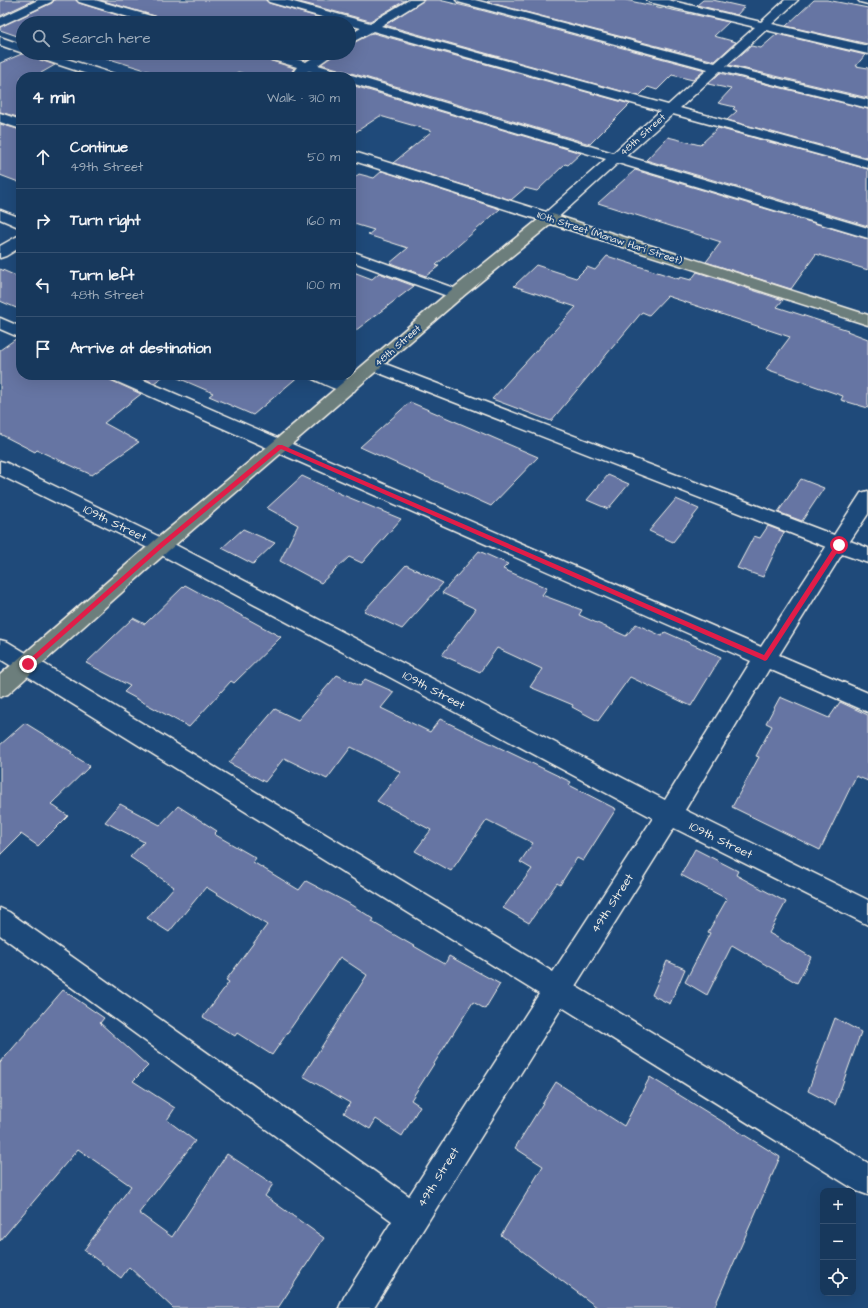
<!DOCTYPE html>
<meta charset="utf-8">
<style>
:root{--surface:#17385c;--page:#244365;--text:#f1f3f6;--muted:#9eacbb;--line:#365272}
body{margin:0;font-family:"Architects Daughter",sans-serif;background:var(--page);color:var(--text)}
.controls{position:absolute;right:12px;bottom:12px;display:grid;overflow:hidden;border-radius:8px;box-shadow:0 4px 16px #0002}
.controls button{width:36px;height:36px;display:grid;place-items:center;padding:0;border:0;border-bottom:1px solid var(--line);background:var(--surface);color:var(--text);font:20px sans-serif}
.stop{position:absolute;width:12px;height:12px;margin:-9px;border:3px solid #e11d48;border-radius:50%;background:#fff}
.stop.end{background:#e11d48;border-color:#fff;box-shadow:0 1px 4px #0008}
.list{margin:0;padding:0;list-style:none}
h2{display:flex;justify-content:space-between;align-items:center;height:52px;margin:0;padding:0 16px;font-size:17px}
h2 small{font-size:13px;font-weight:400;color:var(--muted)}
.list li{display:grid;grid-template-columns:26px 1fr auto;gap:12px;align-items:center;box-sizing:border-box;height:64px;padding:0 16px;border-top:1px solid var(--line)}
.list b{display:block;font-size:15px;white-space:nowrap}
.list p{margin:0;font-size:13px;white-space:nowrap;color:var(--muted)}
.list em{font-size:13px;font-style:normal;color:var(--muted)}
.icon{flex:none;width:22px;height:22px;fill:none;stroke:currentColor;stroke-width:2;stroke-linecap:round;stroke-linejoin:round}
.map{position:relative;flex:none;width:868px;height:1308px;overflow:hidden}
.search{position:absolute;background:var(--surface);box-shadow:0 4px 16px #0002;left:16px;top:16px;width:340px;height:44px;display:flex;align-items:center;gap:10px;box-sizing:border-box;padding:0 14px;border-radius:22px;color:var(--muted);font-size:15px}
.panel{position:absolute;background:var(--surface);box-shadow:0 4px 16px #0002;left:16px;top:72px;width:340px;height:308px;border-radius:16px}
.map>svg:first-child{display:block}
.building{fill:#6675a3;stroke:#f4f1e8}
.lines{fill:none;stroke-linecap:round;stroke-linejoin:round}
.minor-casing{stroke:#f4f1e8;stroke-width:3}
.major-casing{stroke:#f4f1e8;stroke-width:3}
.minor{fill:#1f4a7a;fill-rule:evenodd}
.major{fill:#6c7e7c;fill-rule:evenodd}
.route{fill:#e11d48}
.labels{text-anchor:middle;stroke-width:4;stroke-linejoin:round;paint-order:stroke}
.far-street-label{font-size:10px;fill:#f4f1e8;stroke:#1f4a7a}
.street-label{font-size:12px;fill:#f4f1e8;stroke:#1f4a7a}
</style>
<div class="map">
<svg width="868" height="1308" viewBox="0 0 868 1308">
<rect width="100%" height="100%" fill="#1f4a7a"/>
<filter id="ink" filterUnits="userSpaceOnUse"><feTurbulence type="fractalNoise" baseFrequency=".025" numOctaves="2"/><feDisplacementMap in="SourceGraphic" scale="8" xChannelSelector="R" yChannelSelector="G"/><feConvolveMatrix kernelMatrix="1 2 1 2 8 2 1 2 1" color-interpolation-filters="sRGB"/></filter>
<g filter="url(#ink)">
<g class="building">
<path d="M 0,0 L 34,0 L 0,16 Z"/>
<path d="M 54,0 L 76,0 L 79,3 L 143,23 L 23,23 L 23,38 L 0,30 L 0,27 L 52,3 Z"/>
<path d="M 100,0 L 266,0 L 269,3 L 338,23 L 168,23 L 165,19 Z"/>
<path d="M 292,0 L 406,0 L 370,21 Z"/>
<path d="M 424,0 L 439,0 L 477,9 L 705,70 L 693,80 L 672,75 L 657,90 L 648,87 L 639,96 L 385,25 Z"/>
<path d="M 490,0 L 625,0 L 729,22 L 714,36 L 736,42 L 715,61 L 487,2 Z"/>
<path d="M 703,0 L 713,0 L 744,7 L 737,15 L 697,5 Z"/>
<path d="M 814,0 L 827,0 L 868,8 L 868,44 L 786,26 Z"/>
<path d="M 373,33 L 630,104 L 590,144 L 321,64 L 336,53 L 349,53 L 349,45 Z"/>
<path d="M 777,34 L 865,55 L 856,66 L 868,68 L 868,98 L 729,65 L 751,46 L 761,48 Z"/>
<path d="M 24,53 L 29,53 L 32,57 L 55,65 L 34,77 L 21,77 L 21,118 L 0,112 L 0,63 Z"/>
<path d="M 90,53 L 256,53 L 259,57 L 294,68 L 292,71 L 296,75 L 301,76 L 309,73 L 325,77 L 256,77 L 238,72 L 230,77 L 168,77 Z"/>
<path d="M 281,53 L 317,53 L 306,60 Z"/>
<path d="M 720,73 L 868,109 L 868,158 L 727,120 L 737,111 L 733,109 L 735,107 L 718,103 L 731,89 L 708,84 Z"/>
<path d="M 351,85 L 581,153 L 568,165 L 565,164 L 537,191 L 525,188 L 511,200 L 393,163 L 432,131 L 380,116 L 351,135 Z"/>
<path d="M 0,124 L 21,130 L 21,183 L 0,175 Z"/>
<path d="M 718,128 L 868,169 L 868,226 L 646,160 L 668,137 L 700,145 Z"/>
<path d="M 635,170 L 868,239 L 868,270 L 816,254 L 791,289 L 706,262 L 721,242 L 598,203 Z"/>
<path d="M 382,171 L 500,209 L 436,265 L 439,266 L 426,276 L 390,263 L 408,248 L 368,235 L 374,230 L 351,223 L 351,180 L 359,174 L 374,178 Z"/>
<path d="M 607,256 L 679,279 L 680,277 L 691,280 L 697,272 L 783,300 L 777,307 L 848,330 L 847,331 L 868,339 L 868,408 L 841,400 L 843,396 L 766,369 L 790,337 L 667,296 L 649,315 L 642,312 L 551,421 L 492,399 L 576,307 L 514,286 L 536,265 L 576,278 L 587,267 L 595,270 Z"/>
<path d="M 0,269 L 21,278 L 21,310 L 0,301 Z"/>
<path d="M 351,271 L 372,279 L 379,273 L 414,286 L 351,334 Z"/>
<path d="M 17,338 L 21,339 L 21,375 L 107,375 L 110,380 L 141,394 L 104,423 L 139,442 L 92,475 L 37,450 L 35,452 L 0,434 L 0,350 Z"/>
<path d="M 136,375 L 165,375 L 154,383 Z"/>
<path d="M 171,375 L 300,375 L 253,415 L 209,396 L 213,393 Z"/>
<path d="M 410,402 L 538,457 L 491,506 L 360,447 Z"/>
<path d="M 608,475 L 629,484 L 608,509 L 587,500 Z"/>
<path d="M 302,476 L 343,495 L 401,519 L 362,563 L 349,557 L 321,583 L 280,561 L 298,525 L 267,508 Z"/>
<path d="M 801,479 L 824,488 L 802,521 L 778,512 Z"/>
<path d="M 676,499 L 699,509 L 673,542 L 649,531 Z"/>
<path d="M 768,526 L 784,532 L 763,577 L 737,568 L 754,536 L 760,538 Z"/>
<path d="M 243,529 L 275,543 L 253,564 L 222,548 Z"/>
<path d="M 479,551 L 508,564 L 503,569 L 547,588 L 542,595 L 582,610 L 579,615 L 626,636 L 636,624 L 662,636 L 665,632 L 721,657 L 691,706 L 630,677 L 598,721 L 572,707 L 573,705 L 530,687 L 542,669 L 497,648 L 480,672 L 442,655 L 476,609 L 442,593 Z"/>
<path d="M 406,565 L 443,583 L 402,629 L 364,611 Z"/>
<path d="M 185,585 L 281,637 L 234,683 L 231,681 L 189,727 L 124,692 L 130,686 L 86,663 L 133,618 L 145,624 Z"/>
<path d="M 337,675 L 360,686 L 365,679 L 394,692 L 381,708 L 430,732 L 440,719 L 571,782 L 569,785 L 616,809 L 583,861 L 577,858 L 560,885 L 557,883 L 529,923 L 503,908 L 532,869 L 520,862 L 533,843 L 487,820 L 451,871 L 415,851 L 431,830 L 377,801 L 401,772 L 351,747 L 327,779 L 284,758 L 265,782 L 229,763 L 275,709 L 298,720 Z"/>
<path d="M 780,697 L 829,718 L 840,702 L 868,715 L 868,781 L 856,776 L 820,850 L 732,807 L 759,757 L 756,756 L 772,726 L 766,723 Z"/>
<path d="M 25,723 L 72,752 L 71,754 L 90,766 L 51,804 L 68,816 L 38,846 L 21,834 L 0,855 L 0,745 Z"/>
<path d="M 120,804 L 160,825 L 178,806 L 217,831 L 214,834 L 256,858 L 253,862 L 299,890 L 306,881 L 348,903 L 374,919 L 372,922 L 445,964 L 449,956 L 500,984 L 485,1009 L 473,1002 L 411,1100 L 420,1106 L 402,1136 L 376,1119 L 370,1129 L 344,1113 L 350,1103 L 303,1076 L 367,975 L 340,957 L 272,1055 L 237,1033 L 235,1036 L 203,1017 L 229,982 L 226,980 L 267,925 L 206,887 L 169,932 L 147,918 L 174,887 L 130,857 L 144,842 L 105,822 Z"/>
<path d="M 695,849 L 738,871 L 736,875 L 786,902 L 769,933 L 811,957 L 797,983 L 732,945 L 707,995 L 685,982 L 710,933 L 708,932 L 727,899 L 681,875 Z"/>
<path d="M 667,961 L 685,969 L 670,1004 L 652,995 Z"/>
<path d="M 63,990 L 104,1018 L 100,1023 L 148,1066 L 133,1081 L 175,1108 L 167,1120 L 195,1141 L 139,1213 L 172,1237 L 227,1154 L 273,1184 L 265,1196 L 324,1238 L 278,1308 L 173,1308 L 129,1267 L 121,1278 L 84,1250 L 131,1186 L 78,1149 L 0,1241 L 0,1063 Z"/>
<path d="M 835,1018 L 861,1032 L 835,1105 L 808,1091 Z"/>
<path d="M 650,1077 L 780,1157 L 714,1308 L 598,1308 L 501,1235 L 543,1166 L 515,1148 L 556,1082 L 624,1126 Z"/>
</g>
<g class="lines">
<g class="minor-casing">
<g id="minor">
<path d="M 38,0 L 53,0 L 51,2 L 0,26 L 0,18 Z"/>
<path d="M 77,0 L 95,0 L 165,20 L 167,23 L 148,23 L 79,2 Z"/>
<path d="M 267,0 L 286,0 L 370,23 L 409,0 L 423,0 L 381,26 L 668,105 L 708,69 L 458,2 L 456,0 L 475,0 L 715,63 L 755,27 L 649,2 L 647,0 L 668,0 L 761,22 L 785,0 L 798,0 L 772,24 L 868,46 L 868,54 L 766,30 L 726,66 L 868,100 L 868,108 L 720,71 L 680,108 L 868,160 L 868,168 L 673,114 L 626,156 L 868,228 L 868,238 L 618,163 L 554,221 L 549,223 L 351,160 L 351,151 L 546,212 L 606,159 L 351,83 L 351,77 L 330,77 L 309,71 L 300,75 L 296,74 L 294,71 L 297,67 L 259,56 L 257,53 L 276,53 L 306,62 L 320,53 L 335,53 L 318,65 L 613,153 L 660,111 L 373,31 L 349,44 L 349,35 L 361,28 L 349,25 L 349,23 L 343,23 L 269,2 Z"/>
<path d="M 858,0 L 868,0 L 868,4 L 860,2 Z"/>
<path d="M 0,37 L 23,45 L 23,53 L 0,45 Z"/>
<path d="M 30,53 L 48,53 L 114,74 L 115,77 L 96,77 L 32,56 Z"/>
<path d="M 0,113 L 21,120 L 21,129 L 0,122 Z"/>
<path d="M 0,210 L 21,218 L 21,228 L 0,219 Z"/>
<path d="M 21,235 L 21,247 L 6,256 L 0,258 L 0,246 L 16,237 Z"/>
<path d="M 351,251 L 462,291 L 464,294 L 462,297 L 456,299 L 450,297 L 351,261 Z"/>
<path d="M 0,318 L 21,327 L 21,338 L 0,329 Z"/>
<path d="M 375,360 L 834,535 L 861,493 L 868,491 L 868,514 L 850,541 L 868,548 L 868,563 L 842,554 L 779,655 L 868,693 L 868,712 L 769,669 L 685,810 L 868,900 L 868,925 L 674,828 L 575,986 L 868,1163 L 868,1195 L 857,1191 L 562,1007 L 374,1308 L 339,1308 L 344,1297 L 392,1221 L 0,935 L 0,908 L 9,912 L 409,1196 L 539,994 L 0,659 L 0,640 L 8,642 L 553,972 L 653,818 L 154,551 L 0,475 L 0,461 L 7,463 L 168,541 L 665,800 L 751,661 L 111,379 L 108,375 L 132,375 L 761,647 L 826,547 L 369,369 L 366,365 L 369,361 Z"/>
<path d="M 310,375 C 325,375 348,373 357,387 L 354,391 C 341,394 325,384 313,379 Z"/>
</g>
</g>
<g class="major-casing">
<path id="major" d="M 549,213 L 868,315 L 868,325 L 551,224 L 462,297 L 168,551 L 8,694 L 0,697 L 0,675 L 154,541 L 273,442 L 450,291 L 544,215 Z"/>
</g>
<use href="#minor" class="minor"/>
<use href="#major" class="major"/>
</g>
</g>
<path class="route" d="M 278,445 L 282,445 L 764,655 L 836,544 L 842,545 L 767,660 L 765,661 L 281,449 L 163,547 L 30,665 L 26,665 L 26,662 L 159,544 Z"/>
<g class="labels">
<g class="far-street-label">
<text transform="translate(642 134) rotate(-42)" y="4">48th Street</text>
<text transform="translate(610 237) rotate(18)" y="4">110th Street (Manaw Hari Street)</text>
<text transform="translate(397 345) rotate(-41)" y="4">48th Street</text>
</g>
<g class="street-label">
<text transform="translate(115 523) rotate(26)" y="4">109th Street</text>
<text transform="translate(434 690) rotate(28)" y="4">109th Street</text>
<text transform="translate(721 840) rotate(26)" y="4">109th Street</text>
<text transform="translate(612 903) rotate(-57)" y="4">49th Street</text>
<text transform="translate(438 1177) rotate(-58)" y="4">49th Street</text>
</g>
</g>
</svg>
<div class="controls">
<button>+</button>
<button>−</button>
<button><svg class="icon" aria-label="locate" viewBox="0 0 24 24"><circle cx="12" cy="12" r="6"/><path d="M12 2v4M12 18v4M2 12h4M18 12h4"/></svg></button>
</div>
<div class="stop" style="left:839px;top:545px"></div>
<div class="stop end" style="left:28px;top:664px"></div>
<div class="search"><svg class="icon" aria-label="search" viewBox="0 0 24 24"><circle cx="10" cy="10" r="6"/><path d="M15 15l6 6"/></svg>Search here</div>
<section class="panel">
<h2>4 min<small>Walk · 310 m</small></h2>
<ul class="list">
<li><svg class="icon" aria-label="ahead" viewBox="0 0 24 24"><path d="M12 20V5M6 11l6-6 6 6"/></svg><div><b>Continue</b><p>49th Street</p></div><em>50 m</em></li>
<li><svg class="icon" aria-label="right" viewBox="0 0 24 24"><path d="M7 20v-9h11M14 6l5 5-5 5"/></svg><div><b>Turn right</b></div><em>160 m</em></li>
<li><svg class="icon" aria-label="left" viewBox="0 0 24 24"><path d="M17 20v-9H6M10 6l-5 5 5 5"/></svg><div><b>Turn left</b><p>48th Street</p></div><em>100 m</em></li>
<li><svg class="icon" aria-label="arrive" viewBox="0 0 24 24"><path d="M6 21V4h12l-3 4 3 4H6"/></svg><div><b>Arrive at destination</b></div></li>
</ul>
</section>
</div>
